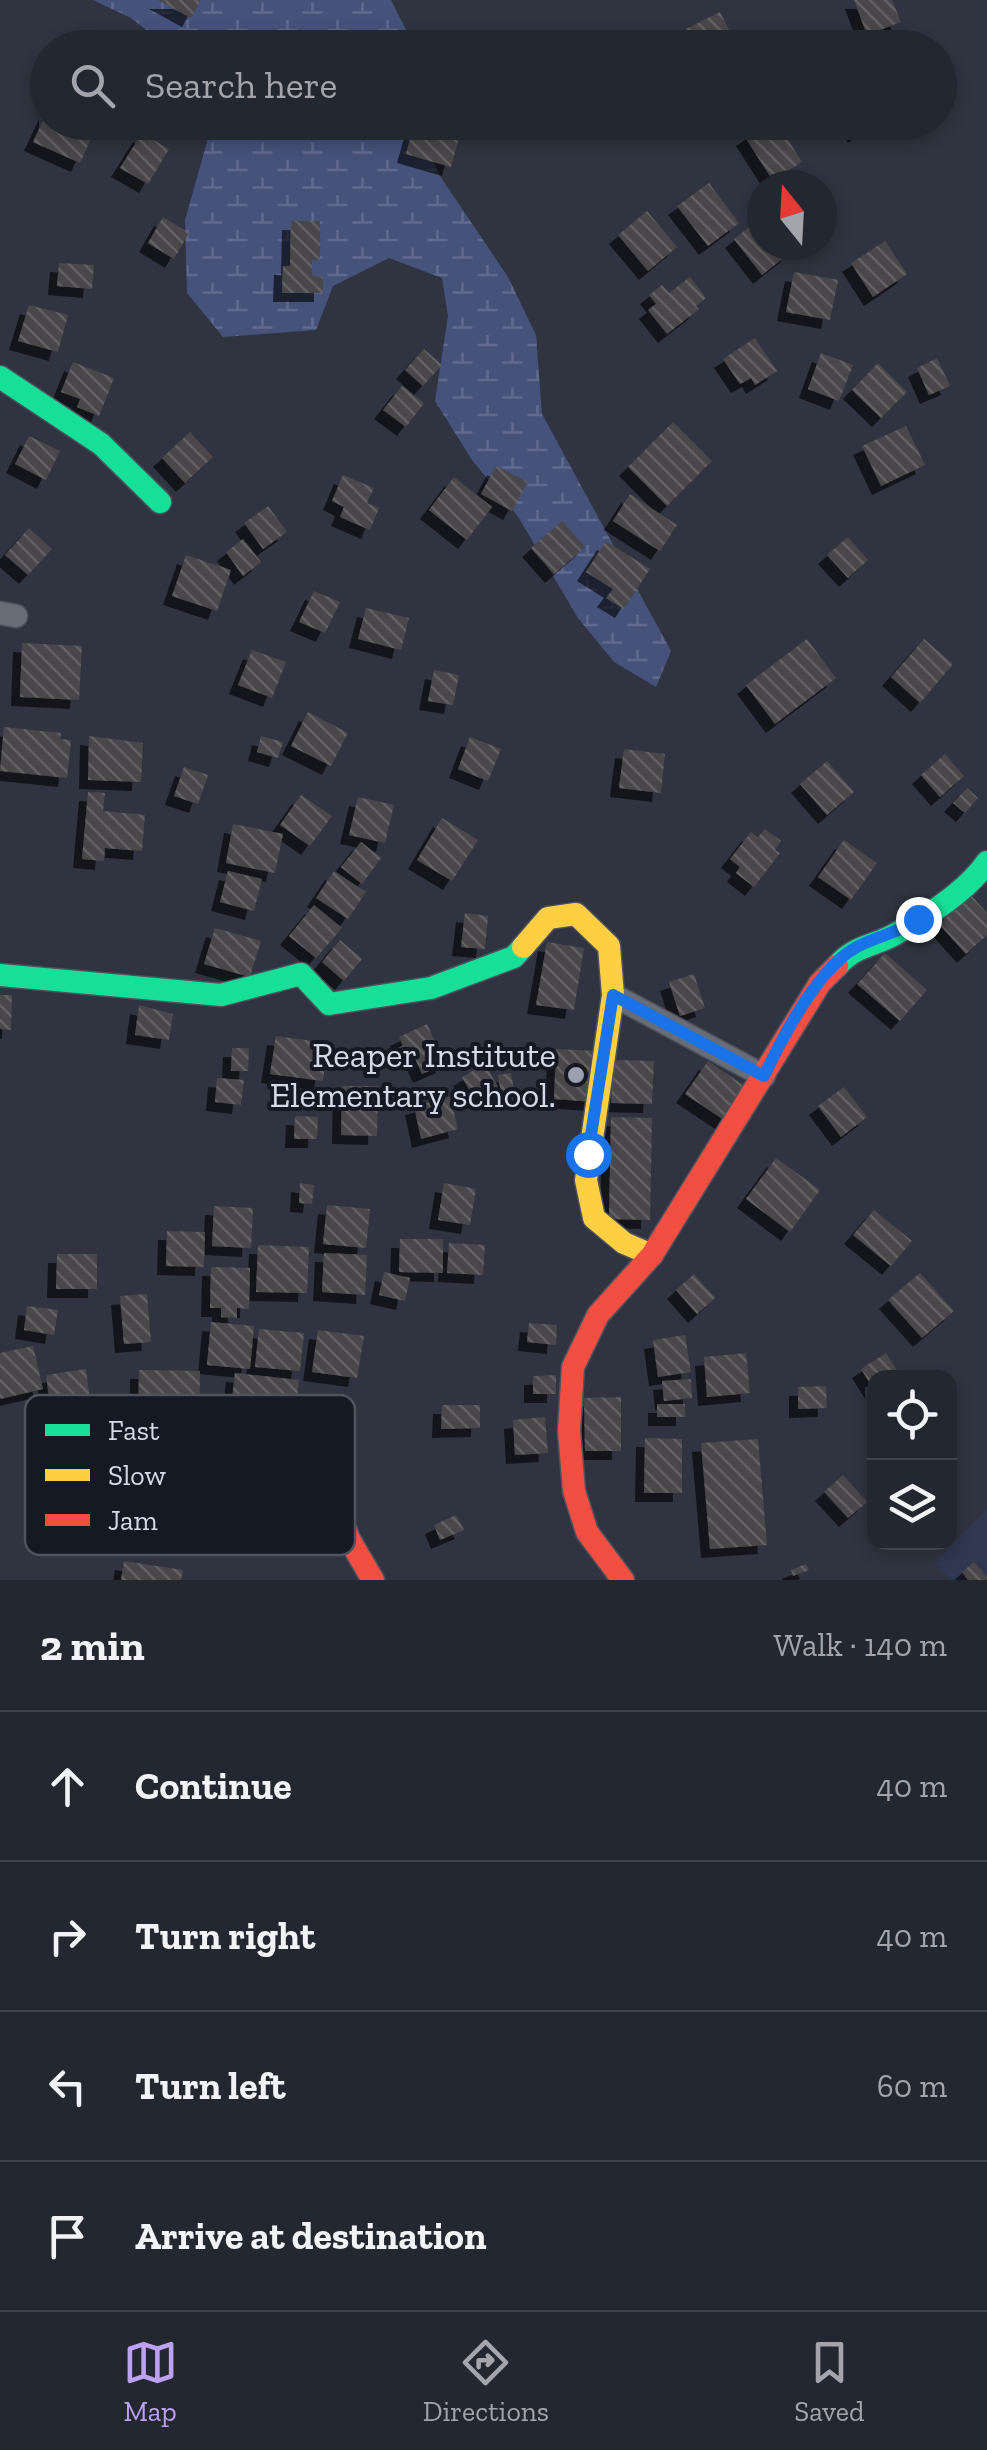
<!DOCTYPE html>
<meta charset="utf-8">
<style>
:root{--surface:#232730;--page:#2f333c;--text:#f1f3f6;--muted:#a3a5ab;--line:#40444c;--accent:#bca0f2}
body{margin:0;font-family:"Zilla Slab",serif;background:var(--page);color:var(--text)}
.controls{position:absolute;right:30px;bottom:30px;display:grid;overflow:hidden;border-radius:20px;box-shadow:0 5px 15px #0003}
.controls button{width:90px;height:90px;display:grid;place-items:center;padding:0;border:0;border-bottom:2px solid var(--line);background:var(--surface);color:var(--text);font:50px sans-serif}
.compass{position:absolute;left:747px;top:170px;width:90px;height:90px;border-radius:50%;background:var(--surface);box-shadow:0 5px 15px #0003;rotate:342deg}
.stop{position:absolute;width:30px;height:30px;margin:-22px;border:8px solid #1a73e8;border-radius:50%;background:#fff}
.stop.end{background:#1a73e8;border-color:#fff;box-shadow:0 2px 10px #0008}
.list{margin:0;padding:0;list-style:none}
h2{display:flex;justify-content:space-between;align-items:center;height:130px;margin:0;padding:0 40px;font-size:42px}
h2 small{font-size:32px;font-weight:400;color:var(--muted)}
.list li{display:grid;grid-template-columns:65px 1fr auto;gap:30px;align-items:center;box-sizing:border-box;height:150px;padding:0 40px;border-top:2px solid var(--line)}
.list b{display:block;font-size:38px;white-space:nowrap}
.list em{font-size:32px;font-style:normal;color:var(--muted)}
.icon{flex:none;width:55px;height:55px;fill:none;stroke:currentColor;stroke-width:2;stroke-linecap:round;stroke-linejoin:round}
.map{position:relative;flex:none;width:987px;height:1580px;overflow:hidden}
.search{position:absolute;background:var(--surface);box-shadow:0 5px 15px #0003;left:30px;right:30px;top:30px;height:110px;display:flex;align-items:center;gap:25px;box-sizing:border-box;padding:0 35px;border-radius:55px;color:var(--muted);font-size:38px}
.sheet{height:730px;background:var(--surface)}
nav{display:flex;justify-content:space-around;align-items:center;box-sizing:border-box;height:140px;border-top:2px solid var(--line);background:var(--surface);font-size:28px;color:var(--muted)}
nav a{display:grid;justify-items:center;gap:5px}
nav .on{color:var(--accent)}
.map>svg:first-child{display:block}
.built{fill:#2f3751}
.wetland{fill:url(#wetland-marsh)}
.building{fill:url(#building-back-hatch);filter:url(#shadow)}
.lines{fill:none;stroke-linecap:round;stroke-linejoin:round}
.street-casing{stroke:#4d525d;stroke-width:25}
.fast-casing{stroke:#4d525d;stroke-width:25}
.slow-casing{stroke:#4d525d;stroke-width:25}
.jam-casing{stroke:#4d525d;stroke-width:25}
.street{stroke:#686c76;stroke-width:22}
.fast{stroke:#16e098;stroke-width:22}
.slow{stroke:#ffcf43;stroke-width:22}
.jam{stroke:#f24e42;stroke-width:22}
.route{stroke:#1a73e8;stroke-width:12}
.poi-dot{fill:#9aa0ad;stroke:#151923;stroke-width:4}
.labels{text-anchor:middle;stroke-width:8;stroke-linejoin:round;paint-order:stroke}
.poi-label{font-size:35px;fill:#d4dae8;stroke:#151923;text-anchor:end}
.key{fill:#151923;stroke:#4e535e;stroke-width:2.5}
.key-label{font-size:28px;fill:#d4dae8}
</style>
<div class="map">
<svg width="987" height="1580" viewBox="0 0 987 1580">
<defs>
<pattern id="wetland-marsh" width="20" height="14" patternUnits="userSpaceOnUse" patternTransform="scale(2.5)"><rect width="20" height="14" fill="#45527a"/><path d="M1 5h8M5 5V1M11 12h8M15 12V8" fill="none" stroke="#5f6a8d"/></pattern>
<pattern id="building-back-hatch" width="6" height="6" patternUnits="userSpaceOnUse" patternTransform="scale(2.5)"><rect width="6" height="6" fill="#494749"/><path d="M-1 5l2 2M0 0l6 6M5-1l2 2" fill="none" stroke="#626163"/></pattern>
<filter id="shadow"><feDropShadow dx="-9" dy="9" stdDeviation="0" flood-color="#0009"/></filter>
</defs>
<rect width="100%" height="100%" fill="#2f3440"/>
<path class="built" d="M 987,1509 L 987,1580 L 951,1580 L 934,1564 Z"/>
<g class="wetland">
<path d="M 93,0 L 391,0 L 409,36 L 409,47 L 168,47 L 131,18 Z"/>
<path d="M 203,123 L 415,123 L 440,176 L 508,277 L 536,335 L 542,414 L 671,651 L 656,687 L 614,662 L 578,618 L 517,515 L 472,460 L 435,401 L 448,316 L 442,278 L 389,258 L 333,286 L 316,330 L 223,337 L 187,293 L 185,220 L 207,142 Z"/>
</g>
<g class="building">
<path d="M 158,0 L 201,0 L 191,18 Z"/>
<path d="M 854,0 L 892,0 L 901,22 L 867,35 Z"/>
<path d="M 720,12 L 735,42 L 724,48 L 695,48 L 686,29 Z"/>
<path d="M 48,110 L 48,122 L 84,122 L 96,128 L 80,163 L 33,142 Z"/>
<path d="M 415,122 L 462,127 L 451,167 L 406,154 Z"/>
<path d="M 768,122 L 777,122 L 802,162 L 773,181 L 745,137 Z"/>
<path d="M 850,122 L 874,122 L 857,134 Z"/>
<path d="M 142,133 L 169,149 L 148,184 L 120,168 Z"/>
<path d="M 709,183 L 739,223 L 708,246 L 677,206 Z"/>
<path d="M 647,211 L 677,247 L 648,271 L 618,235 Z"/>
<path d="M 163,217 L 189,233 L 174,259 L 148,243 Z"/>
<path d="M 762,217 L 762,245 L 785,245 L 791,252 L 762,275 L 734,239 Z"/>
<path d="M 291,221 L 320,221 L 320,260 L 312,260 L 312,276 L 323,277 L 323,293 L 282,293 L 283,266 L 290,266 Z"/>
<path d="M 885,241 L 907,274 L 873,297 L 851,263 Z"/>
<path d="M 59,263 L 94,265 L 92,289 L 57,286 Z"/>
<path d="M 794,272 L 838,280 L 830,320 L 786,312 Z"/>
<path d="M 690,277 L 706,298 L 696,306 L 699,309 L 667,334 L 648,310 L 656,304 L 649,295 L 662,285 L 669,293 Z"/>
<path d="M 29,305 L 68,315 L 58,352 L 18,341 Z"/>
<path d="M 755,338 L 777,371 L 755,385 L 751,378 L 740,384 L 723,359 Z"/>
<path d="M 424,349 L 442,365 L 423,386 L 405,370 Z"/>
<path d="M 821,353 L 853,365 L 839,401 L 808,389 Z"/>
<path d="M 937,358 L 950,386 L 929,395 L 917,368 Z"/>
<path d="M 73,362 L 114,378 L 99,416 L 77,407 L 80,399 L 61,392 Z"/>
<path d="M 878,363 L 907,392 L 881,418 L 852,390 Z"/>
<path d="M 402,386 L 424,403 L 406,427 L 383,410 Z"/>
<path d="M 673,422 L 712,461 L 667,506 L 628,467 Z"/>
<path d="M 906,426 L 925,465 L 881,486 L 862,446 Z"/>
<path d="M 190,432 L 213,457 L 185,483 L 162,458 Z"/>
<path d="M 29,436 L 60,451 L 46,480 L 15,464 Z"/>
<path d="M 496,466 L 528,482 L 512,511 L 481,494 Z"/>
<path d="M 343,475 L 374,488 L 367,503 L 379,508 L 370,530 L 340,517 L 344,507 L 332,501 Z"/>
<path d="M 454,477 L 492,507 L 467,540 L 429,510 Z"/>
<path d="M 630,494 L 677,525 L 660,551 L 613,521 Z"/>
<path d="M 268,506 L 287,532 L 263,549 L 244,523 Z"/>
<path d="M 562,521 L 585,547 L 554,574 L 531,548 Z"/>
<path d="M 29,528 L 52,549 L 28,575 L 5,555 Z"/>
<path d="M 848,537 L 868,560 L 848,578 L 827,555 Z"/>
<path d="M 243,539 L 261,562 L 243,576 L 226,552 Z"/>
<path d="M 606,541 L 650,569 L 624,609 L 606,598 L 613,589 L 586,572 Z"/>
<path d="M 186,555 L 231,570 L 217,611 L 172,596 Z"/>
<path d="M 314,591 L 340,602 L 325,633 L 299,622 Z"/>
<path d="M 366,608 L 409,618 L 401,650 L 358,639 Z"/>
<path d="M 807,639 L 836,678 L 775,724 L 746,685 Z"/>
<path d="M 924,639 L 953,664 L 920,703 L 891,677 Z"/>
<path d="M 22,643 L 82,646 L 79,700 L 20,697 Z"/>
<path d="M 252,650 L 286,662 L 272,698 L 238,685 Z"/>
<path d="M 434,670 L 459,675 L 453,705 L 428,701 Z"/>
<path d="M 308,712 L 348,733 L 331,766 L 291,746 Z"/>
<path d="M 4,727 L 61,733 L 60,739 L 71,740 L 67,778 L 0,771 Z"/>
<path d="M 89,736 L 143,743 L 141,782 L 88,780 Z"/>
<path d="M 261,736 L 283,742 L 278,758 L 257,752 Z"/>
<path d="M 470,737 L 501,749 L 488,781 L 458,769 Z"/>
<path d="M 624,749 L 665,754 L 661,793 L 619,788 Z"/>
<path d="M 945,754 L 964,776 L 940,797 L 921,775 Z"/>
<path d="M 827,761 L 854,792 L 827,815 L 800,784 Z"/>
<path d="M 184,767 L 208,775 L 198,804 L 174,796 Z"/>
<path d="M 967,788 L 978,798 L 965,813 L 953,803 Z"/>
<path d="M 88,792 L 105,793 L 103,811 L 145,815 L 142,851 L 105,848 L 104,861 L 82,859 Z"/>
<path d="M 301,795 L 332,816 L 310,846 L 280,825 Z"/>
<path d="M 358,797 L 394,805 L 385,843 L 349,835 Z"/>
<path d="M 442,818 L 478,840 L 452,881 L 417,860 Z"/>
<path d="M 233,824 L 283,834 L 275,873 L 226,863 Z"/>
<path d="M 765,829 L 781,841 L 775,850 L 780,853 L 754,887 L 736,873 L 740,867 L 730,859 L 751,832 L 758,837 Z"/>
<path d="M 844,840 L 877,863 L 851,900 L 818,877 Z"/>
<path d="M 361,842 L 381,858 L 362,884 L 341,867 Z"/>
<path d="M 228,871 L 262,879 L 254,911 L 220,902 Z"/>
<path d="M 334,871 L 366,892 L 348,919 L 316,898 Z"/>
<path d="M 971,895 L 987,913 L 987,935 L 966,954 L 939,924 Z"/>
<path d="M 314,905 L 342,928 L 316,958 L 289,936 Z"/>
<path d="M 465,913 L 488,916 L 485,949 L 461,947 Z"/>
<path d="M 215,928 L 261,941 L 250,977 L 204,964 Z"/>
<path d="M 340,940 L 362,959 L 344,981 L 322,962 Z"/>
<path d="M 547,942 L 584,948 L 574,1010 L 536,1005 Z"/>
<path d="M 885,953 L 927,990 L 900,1021 L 857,984 Z"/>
<path d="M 694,974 L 705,1008 L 680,1016 L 669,982 Z"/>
<path d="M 0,995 L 12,995 L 11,1030 L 0,1029 Z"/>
<path d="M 139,1005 L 173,1014 L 169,1040 L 135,1035 Z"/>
<path d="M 427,1024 L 445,1064 L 422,1074 L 413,1054 L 400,1060 L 395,1049 L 403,1046 L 399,1037 Z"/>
<path d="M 276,1036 L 328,1043 L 323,1081 L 270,1074 Z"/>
<path d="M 232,1048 L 249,1048 L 248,1071 L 231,1071 Z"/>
<path d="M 556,1049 L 598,1051 L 595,1102 L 554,1099 Z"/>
<path d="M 613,1060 L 654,1061 L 652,1104 L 611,1103 Z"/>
<path d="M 708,1061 L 749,1089 L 727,1122 L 685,1094 Z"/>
<path d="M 485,1064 L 498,1087 L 474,1099 L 462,1077 Z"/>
<path d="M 511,1073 L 514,1090 L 501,1093 L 498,1075 Z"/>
<path d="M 217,1078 L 244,1080 L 241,1105 L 215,1102 Z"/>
<path d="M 342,1086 L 378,1086 L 377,1136 L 341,1135 Z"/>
<path d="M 844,1087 L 867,1117 L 841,1137 L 818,1106 Z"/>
<path d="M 450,1097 L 458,1129 L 421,1139 L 414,1106 Z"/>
<path d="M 295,1116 L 318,1117 L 317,1139 L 294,1139 Z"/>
<path d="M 611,1117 L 652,1118 L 650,1220 L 609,1219 Z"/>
<path d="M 776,1158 L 820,1190 L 790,1232 L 746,1199 Z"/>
<path d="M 300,1183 L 314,1185 L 312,1204 L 299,1203 Z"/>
<path d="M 444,1183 L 476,1189 L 470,1225 L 438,1220 Z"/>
<path d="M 327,1205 L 370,1209 L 366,1248 L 323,1244 Z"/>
<path d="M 214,1206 L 253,1208 L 251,1248 L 212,1246 Z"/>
<path d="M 874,1210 L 912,1241 L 891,1266 L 853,1235 Z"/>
<path d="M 167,1231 L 205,1232 L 204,1267 L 166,1266 Z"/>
<path d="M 400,1239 L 443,1239 L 443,1273 L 399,1272 Z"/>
<path d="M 449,1243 L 485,1245 L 483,1275 L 447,1273 Z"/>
<path d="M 258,1245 L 309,1247 L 307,1293 L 256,1292 Z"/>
<path d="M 324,1253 L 367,1255 L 365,1295 L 322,1292 Z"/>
<path d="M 57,1254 L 97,1254 L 97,1289 L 56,1289 Z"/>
<path d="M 211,1267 L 250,1268 L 249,1309 L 237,1308 L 237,1318 L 221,1317 L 221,1308 L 210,1308 Z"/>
<path d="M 384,1272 L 410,1278 L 405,1301 L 379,1295 Z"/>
<path d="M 920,1273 L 954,1311 L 922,1338 L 888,1300 Z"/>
<path d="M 694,1274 L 715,1298 L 697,1314 L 676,1290 Z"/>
<path d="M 147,1294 L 151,1342 L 124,1344 L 120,1296 Z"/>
<path d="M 27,1306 L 58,1310 L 54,1335 L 24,1330 Z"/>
<path d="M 211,1322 L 254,1326 L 250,1369 L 207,1365 Z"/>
<path d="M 529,1323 L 557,1325 L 556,1345 L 527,1342 Z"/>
<path d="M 259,1329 L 304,1333 L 300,1371 L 255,1367 Z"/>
<path d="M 318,1330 L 364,1336 L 357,1378 L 312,1372 Z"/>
<path d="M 685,1335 L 691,1372 L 658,1377 L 653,1340 Z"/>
<path d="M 33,1346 L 43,1389 L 0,1399 L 0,1353 Z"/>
<path d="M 746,1353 L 750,1393 L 707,1397 L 704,1357 Z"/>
<path d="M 886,1353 L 902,1378 L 874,1378 L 874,1390 L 861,1369 Z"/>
<path d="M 86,1369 L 91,1408 L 51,1413 L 46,1375 Z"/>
<path d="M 139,1370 L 200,1371 L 199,1430 L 138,1430 Z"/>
<path d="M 235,1373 L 299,1380 L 296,1407 L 232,1400 Z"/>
<path d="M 556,1375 L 556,1394 L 533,1394 L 533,1376 Z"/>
<path d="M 691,1379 L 692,1398 L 664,1401 L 662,1381 Z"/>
<path d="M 826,1386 L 827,1408 L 798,1409 L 798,1387 Z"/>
<path d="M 621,1397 L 621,1451 L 585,1451 L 584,1398 Z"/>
<rect x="657" y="1404" width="28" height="13"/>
<path d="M 442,1405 L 480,1405 L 480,1428 L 441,1429 Z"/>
<path d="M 545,1417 L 548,1453 L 515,1455 L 513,1420 Z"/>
<path d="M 645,1438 L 682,1439 L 682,1493 L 644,1493 Z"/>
<path d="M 758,1439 L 767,1545 L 710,1549 L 701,1443 Z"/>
<path d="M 843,1475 L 867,1502 L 848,1518 L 824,1492 Z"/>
<path d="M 456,1515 L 464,1530 L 440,1540 L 434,1525 Z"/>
<path d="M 124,1561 L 183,1570 L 181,1580 L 121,1580 Z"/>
<path d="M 974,1562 L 987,1577 L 987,1580 L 968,1580 L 962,1572 Z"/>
<path d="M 806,1564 L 809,1570 L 793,1576 L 791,1570 Z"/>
</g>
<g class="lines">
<g class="street-casing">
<g id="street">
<path d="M 0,613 L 16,616"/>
<path d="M 613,995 L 764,1076"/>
</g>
</g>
<g class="fast-casing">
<g id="fast">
<path d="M 0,377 L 101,444 L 160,502"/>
<path d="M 837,966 C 858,943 875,947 899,932 C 929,915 968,890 987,862"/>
<path d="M 0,975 L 221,995 L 301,974 L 329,1004 L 431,988 L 514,957 L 523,947"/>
</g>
</g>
<g class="slow-casing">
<path id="slow" d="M 523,947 L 548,918 L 576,914 L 609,946 L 613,995 L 586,1180 L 594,1218 L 624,1243 L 652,1255"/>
</g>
<g class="jam-casing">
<g id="jam">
<path d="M 330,1491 L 349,1539 L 373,1580"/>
<path d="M 623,1580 L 587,1532 L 574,1491 L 569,1431 L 573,1367 L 598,1315 L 652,1255 L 820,983 L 837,966"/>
</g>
</g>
<use href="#street" class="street"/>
<use href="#fast" class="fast"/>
<use href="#slow" class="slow"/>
<use href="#jam" class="jam"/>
</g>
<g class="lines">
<path class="route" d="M 588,1154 L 613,995 L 764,1076 C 782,1038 818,969 855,948 C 876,936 897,934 918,919"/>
</g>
<circle class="poi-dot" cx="576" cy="1075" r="10"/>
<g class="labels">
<g class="poi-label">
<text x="556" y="1067">Reaper Institute<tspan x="556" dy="40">Elementary school.</tspan></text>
</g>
</g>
<rect x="25" y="1395" width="330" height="160" rx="15" class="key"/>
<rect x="45" y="1424" width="45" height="12" fill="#16e098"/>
<rect x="45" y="1469" width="45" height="12" fill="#ffcf43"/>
<rect x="45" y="1514" width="45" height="12" fill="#f24e42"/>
<g class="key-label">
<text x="108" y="1440">Fast</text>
<text x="108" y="1485">Slow</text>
<text x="108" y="1530">Jam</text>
</g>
</svg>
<div class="controls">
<button><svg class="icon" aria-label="locate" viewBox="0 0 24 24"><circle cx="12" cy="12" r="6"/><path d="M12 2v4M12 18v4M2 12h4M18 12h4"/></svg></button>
<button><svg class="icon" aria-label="layers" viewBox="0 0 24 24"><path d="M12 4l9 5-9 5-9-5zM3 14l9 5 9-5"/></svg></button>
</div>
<svg class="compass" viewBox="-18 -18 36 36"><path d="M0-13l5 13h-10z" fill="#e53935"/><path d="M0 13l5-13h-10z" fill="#a3a5ab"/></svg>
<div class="stop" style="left:588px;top:1154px"></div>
<div class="stop end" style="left:918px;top:919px"></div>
<div class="search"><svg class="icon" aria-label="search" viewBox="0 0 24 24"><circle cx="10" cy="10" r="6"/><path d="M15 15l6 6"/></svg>Search here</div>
</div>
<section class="sheet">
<h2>2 min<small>Walk · 140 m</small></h2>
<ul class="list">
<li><svg class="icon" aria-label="ahead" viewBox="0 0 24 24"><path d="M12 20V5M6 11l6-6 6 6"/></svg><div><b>Continue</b></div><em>40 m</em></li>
<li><svg class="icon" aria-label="right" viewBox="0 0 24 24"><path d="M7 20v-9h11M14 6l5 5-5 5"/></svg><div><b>Turn right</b></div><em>40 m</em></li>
<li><svg class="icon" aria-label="left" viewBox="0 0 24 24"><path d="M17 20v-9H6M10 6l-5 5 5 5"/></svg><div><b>Turn left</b></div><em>60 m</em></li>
<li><svg class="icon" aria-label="arrive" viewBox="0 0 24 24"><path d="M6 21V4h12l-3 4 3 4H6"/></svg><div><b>Arrive at destination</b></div></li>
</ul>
</section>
<nav>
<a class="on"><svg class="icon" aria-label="map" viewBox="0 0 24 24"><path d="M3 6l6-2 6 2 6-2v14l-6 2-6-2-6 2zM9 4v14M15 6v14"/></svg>Map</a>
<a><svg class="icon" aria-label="directions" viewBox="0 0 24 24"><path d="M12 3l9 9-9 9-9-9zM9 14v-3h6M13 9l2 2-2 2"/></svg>Directions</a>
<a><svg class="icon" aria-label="saved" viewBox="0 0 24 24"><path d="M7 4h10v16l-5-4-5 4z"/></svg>Saved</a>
</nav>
